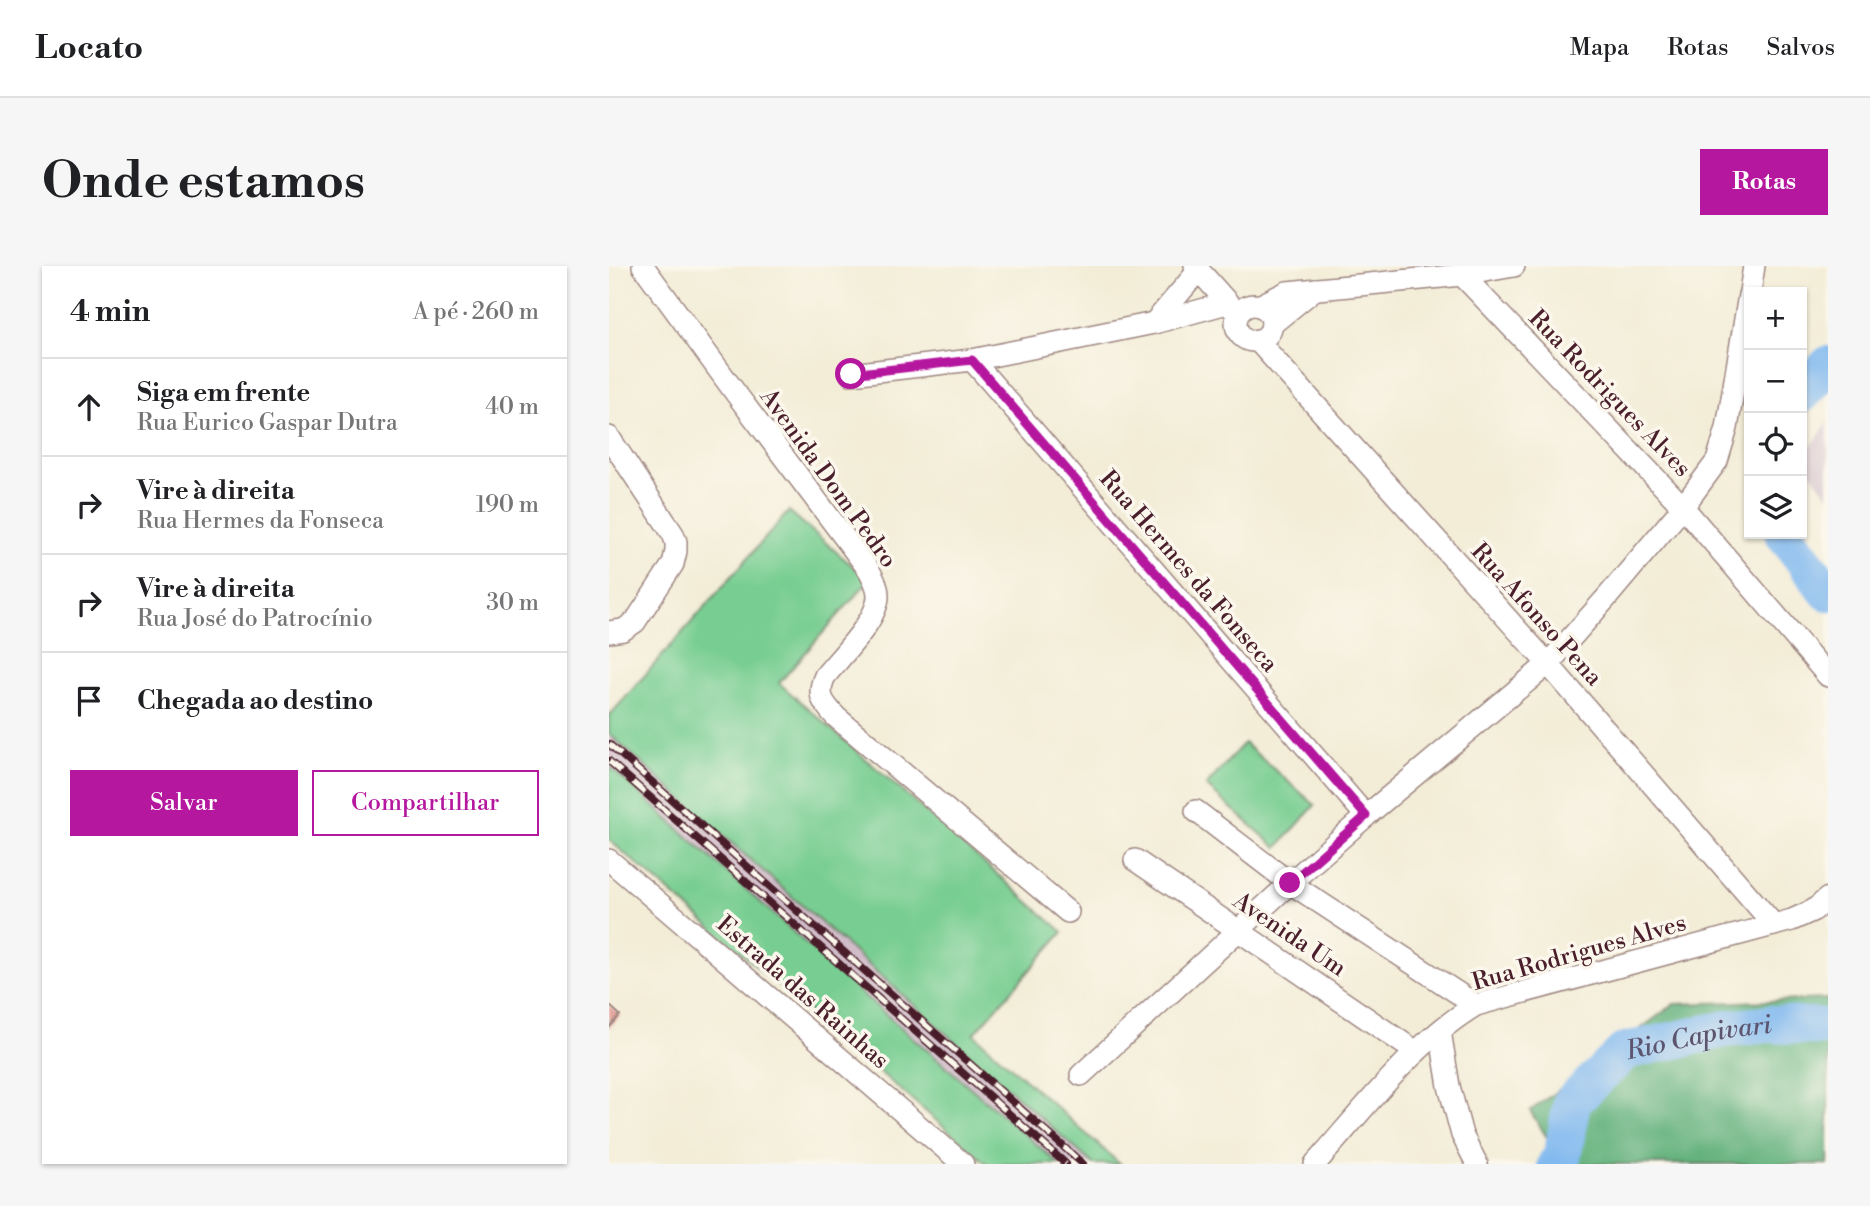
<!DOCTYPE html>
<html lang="pt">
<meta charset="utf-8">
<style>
:root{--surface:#fff;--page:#f6f6f6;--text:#202124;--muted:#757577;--line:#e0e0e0;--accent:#b5179e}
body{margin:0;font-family:"Libre Bodoni",serif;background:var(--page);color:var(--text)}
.controls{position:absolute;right:21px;top:21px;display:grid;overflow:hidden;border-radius:0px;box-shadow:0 2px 5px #0004}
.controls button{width:63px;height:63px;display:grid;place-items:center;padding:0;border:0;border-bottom:2px solid var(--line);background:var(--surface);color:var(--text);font:35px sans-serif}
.stop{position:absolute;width:21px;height:21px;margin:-16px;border:5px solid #b5179e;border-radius:50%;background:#fff}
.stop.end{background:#b5179e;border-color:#fff;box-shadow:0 2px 7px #0008}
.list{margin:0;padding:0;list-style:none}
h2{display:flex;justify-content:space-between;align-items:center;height:91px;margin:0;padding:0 28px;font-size:30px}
h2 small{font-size:23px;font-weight:400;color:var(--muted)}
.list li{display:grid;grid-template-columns:46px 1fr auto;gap:21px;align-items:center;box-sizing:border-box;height:98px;padding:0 28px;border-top:2px solid var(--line)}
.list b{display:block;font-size:26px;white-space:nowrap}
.list p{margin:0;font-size:23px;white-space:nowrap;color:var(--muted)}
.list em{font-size:23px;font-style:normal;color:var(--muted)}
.actions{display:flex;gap:14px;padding:21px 28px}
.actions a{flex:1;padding:16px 0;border:2px solid var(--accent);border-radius:0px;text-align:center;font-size:24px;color:var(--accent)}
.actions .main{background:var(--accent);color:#fff}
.icon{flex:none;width:38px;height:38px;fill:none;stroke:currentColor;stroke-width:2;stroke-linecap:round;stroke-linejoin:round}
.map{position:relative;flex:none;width:1219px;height:898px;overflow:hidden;border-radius:0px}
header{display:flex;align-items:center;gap:42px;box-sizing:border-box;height:98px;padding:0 35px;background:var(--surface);border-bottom:2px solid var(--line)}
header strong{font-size:33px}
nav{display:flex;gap:38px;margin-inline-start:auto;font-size:24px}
.intro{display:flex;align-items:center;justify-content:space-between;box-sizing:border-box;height:168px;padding:0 42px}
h1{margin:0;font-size:49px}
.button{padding:18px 32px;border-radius:0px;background:var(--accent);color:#fff;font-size:24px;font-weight:700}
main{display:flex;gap:42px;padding:0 42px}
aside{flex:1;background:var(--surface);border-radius:0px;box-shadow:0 2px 5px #0004}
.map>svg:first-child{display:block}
.industrial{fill:#d1bdc9}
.green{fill:#78ce92;stroke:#61765e;stroke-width:2}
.forest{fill:#62b17c;stroke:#566854;stroke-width:2}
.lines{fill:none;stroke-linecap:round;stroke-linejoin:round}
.river{stroke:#7fb8ef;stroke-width:38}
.building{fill:#df938d}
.minor-casing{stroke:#9e8681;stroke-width:24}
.minor{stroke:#fff;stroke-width:21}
.rail-casing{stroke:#4a1f2b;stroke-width:8}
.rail{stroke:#fbf7ec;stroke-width:5;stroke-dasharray:16;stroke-linecap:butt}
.route{stroke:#b5179e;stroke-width:9}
.labels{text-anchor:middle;stroke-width:7;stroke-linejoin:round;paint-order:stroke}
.street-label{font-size:24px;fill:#4a1f2b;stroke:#fbf7ec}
.water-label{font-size:26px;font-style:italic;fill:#5d5570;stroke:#fbf7ec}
</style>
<header>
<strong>Locato</strong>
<nav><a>Mapa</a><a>Rotas</a><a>Salvos</a></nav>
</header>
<div class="intro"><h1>Onde estamos</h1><a class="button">Rotas</a></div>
<main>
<aside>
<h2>4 min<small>A pé · 260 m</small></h2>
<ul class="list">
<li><svg class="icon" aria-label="ahead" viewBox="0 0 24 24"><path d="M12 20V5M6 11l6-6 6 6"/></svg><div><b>Siga em frente</b><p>Rua Eurico Gaspar Dutra</p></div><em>40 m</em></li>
<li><svg class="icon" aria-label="right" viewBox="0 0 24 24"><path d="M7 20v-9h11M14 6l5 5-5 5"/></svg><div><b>Vire à direita</b><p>Rua Hermes da Fonseca</p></div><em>190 m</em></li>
<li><svg class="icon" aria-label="right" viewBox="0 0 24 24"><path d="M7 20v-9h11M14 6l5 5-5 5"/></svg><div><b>Vire à direita</b><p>Rua José do Patrocínio</p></div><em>30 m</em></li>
<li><svg class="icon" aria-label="arrive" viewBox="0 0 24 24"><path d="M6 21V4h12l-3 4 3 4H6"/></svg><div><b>Chegada ao destino</b></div></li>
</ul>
<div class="actions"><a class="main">Salvar</a><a>Compartilhar</a></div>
</aside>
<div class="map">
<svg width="1219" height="898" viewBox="0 0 1219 898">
<rect width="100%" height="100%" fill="#fbf7ec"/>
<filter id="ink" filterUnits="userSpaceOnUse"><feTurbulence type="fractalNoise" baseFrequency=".0143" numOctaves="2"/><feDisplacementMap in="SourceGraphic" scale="14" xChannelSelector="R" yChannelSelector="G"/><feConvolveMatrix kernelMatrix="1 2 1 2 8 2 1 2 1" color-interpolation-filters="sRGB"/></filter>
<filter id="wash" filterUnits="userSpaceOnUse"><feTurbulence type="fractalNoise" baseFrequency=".00686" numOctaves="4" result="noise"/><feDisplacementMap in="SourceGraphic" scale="28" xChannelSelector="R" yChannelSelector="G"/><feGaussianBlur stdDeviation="1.57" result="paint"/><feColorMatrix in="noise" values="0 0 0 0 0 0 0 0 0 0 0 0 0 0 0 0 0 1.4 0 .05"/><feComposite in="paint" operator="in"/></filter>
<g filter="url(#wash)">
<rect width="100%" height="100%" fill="#f3edd7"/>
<g class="industrial">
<path d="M 1219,155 L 1219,230 L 1193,195 Z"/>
<path d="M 0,468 L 74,533 L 484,898 L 450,898 L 253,728 L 0,500 Z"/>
</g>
<g class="green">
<path d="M 180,245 L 260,314 L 170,417 L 454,666 L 365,768 L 511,898 L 484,898 L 0,468 L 0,448 L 2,448 Z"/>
<path d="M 635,477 L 706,539 L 668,582 L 597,520 Z"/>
<path d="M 0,500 L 253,728 L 450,898 L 378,898 L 0,574 Z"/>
</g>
<path class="forest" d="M 1219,733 L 1219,898 L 955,898 L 921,845 L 1065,738 Z"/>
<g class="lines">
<g class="river">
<path d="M 1193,128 L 1219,99"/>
<path d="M 1175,268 L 1219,326"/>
<path id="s1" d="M 947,898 L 953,892 L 963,836 L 1016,785 L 1117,763 L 1160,758 L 1219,761"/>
</g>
</g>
<g id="blocks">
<path class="building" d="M 0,739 L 11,749 L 0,762 Z"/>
</g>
</g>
<g filter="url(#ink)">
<use href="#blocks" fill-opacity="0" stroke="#9e8681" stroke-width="2"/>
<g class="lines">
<g class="minor-casing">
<g id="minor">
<path d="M 34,0 L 128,129 L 260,304 C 264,312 269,320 269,329 C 270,353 231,391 216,410 C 207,429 214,437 227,451 L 459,646"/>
<path d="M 586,0 L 626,45"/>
<path d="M 853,9 L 1074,241 L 1219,410"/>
<path d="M 1141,26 L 1145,0"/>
<circle cx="645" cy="57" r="18"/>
<path d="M 650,40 L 678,26 L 853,9 L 905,0"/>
<path d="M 545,57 L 590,4"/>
<path d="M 663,58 L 706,23"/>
<path d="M 648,74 L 939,398 L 1165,659"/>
<path d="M 363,94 L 757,550"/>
<path d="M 242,108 L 363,94 L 545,57 L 618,37"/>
<path d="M 0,171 L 64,268 L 67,276 L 67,285 L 64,298 L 26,356 L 14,364 L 0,366"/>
<path d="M 587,545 L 681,617 L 867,739"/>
<path d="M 0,594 L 354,898"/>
<path d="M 526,594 L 807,786"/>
<path d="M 831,765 L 840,820 L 853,869 L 868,898"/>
<path d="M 472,809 L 681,617 L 757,550 L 939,398 L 999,330 L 1074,241 L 1108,195 L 1118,162 L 1140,29"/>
<path d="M 706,898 C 755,843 804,777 867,739 L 1183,654 L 1205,644 L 1219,632"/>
</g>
</g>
<use href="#minor" class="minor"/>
<g class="rail-casing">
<g id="rail">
<path d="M 0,478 L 474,898"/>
<path d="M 0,495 L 457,898"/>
</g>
</g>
<use href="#rail" class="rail"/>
</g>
</g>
<g class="lines" filter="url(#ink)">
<path class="route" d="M 242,108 L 363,94 L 757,550 L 681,617"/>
</g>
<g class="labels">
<g class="street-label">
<text transform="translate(1001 127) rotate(46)" y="8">Rua Rodrigues Alves</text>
<text transform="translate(220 212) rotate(54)" y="8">Avenida Dom Pedro</text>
<text transform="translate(580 305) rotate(49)" y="8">Rua Hermes da Fonseca</text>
<text transform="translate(928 348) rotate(48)" y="8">Rua Afonso Pena</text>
<text transform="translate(681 668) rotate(34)" y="8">Avenida Um</text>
<text transform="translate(970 686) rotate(-16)" y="8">Rua Rodrigues Alves</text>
<text transform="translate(194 726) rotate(41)" y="8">Estrada das Rainhas</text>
</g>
<g class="water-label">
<text dy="9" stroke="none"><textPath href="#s1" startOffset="214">Rio Capivari</textPath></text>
</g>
</g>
</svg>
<div class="controls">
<button>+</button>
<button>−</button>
<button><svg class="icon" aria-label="locate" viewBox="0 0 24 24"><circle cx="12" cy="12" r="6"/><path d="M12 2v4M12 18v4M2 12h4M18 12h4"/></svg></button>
<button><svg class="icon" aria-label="layers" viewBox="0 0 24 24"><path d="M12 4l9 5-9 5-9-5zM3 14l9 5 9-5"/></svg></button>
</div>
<div class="stop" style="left:242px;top:108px"></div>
<div class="stop end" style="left:681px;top:617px"></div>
</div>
</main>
